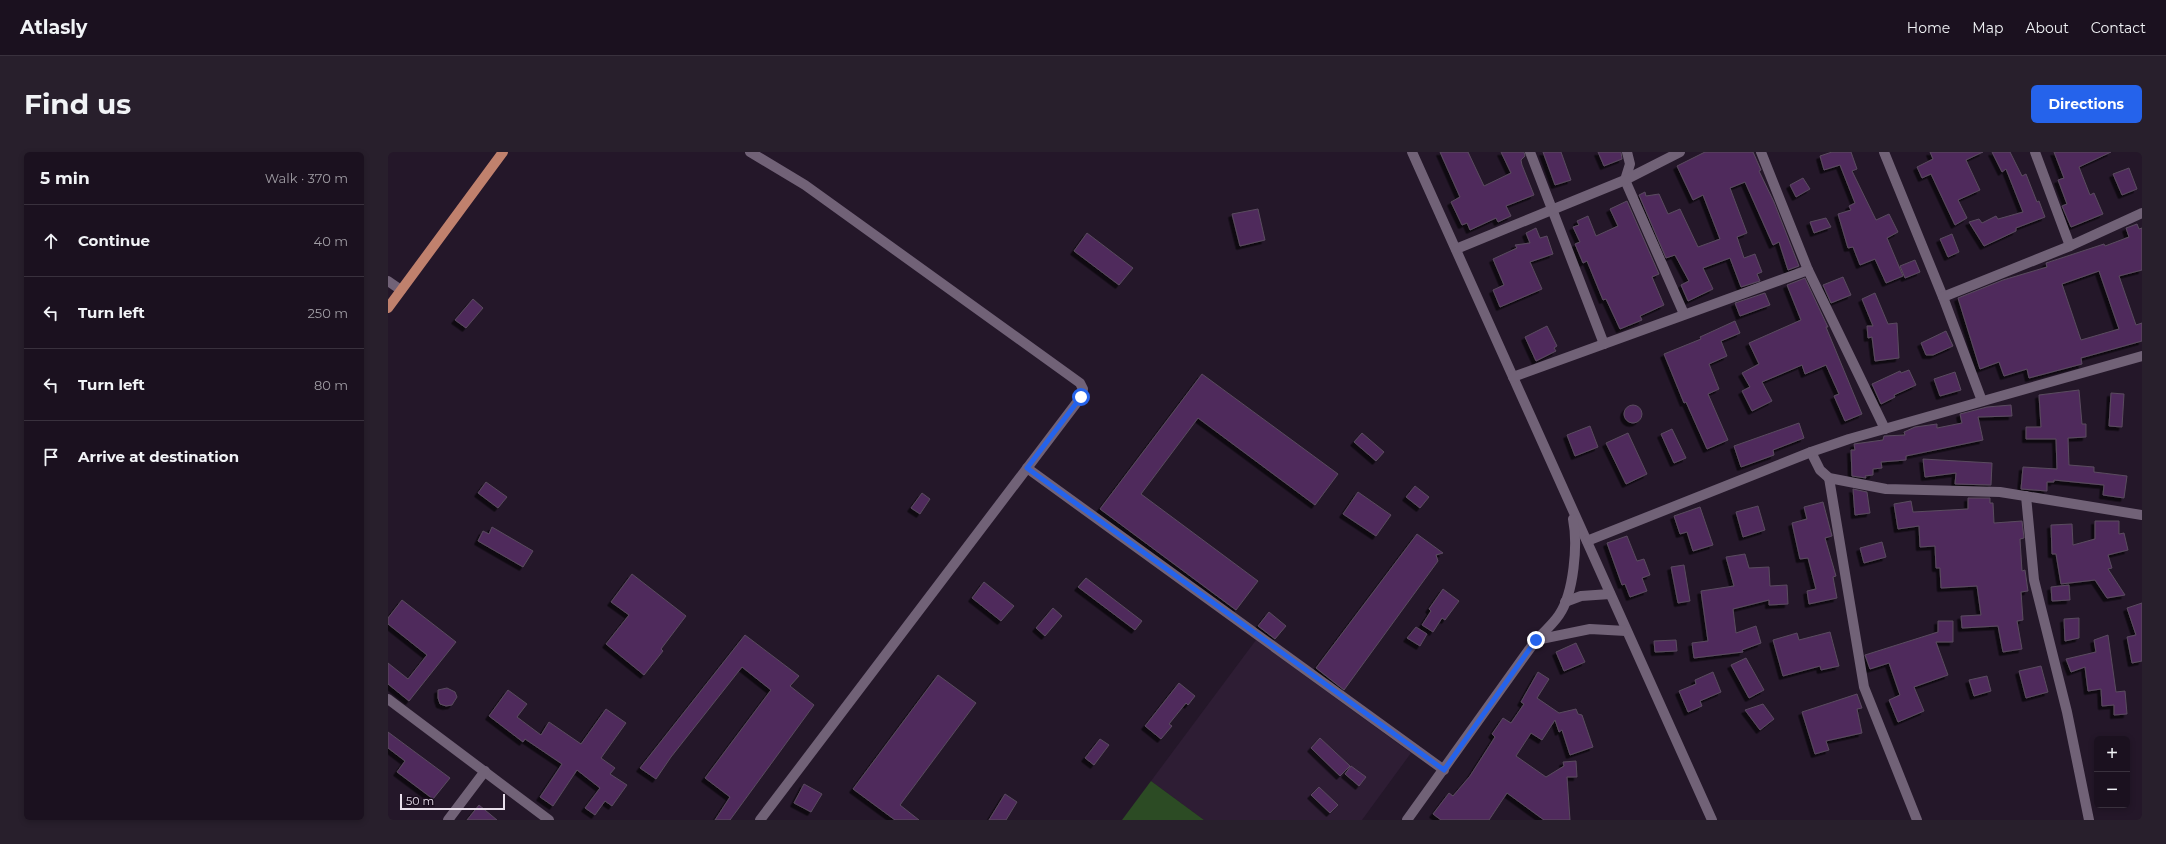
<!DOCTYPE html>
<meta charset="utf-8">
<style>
:root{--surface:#1b111f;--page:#281f2c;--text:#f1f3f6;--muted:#a09da4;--line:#39313d;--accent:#2563eb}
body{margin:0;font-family:Montserrat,sans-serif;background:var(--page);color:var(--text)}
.controls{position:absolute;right:12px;bottom:12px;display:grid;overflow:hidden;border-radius:6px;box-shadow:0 2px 6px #0003}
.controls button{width:36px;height:36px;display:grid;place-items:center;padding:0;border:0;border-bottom:1px solid var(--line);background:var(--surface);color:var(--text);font:20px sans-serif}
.scale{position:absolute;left:12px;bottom:10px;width:105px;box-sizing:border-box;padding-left:4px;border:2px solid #e8dfeb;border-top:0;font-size:11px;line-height:14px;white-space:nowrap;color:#e8dfeb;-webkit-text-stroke:3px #1b0e1f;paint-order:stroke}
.stop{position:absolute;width:12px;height:12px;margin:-9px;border:3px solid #2563eb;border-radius:50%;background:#fff}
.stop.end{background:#2563eb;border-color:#fff;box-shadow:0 1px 4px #0008}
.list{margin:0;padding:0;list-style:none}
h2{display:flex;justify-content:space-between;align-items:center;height:52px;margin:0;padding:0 16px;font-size:17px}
h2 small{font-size:13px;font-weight:400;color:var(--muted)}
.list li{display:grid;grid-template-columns:26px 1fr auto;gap:12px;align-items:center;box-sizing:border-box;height:72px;padding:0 16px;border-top:1px solid var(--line)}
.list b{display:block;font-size:15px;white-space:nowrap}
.list em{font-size:13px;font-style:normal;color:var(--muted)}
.icon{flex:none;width:22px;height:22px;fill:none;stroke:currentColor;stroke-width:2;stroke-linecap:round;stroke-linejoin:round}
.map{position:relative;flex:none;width:1754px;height:668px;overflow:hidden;border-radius:6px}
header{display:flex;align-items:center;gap:24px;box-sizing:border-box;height:56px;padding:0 20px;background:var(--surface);border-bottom:1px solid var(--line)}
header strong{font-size:19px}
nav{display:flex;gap:22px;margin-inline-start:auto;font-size:14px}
.intro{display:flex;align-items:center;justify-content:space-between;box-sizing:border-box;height:96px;padding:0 24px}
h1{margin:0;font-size:28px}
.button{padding:10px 18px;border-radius:6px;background:var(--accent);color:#fff;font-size:14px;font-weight:700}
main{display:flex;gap:24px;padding:0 24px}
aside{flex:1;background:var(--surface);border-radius:6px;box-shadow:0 2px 6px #0003}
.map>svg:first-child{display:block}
.built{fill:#2e1d34}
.green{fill:#2c4b24}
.building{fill:#4f2c5b;stroke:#5a4b5f;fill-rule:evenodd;filter:url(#shadow)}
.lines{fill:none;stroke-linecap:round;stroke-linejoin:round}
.minor{stroke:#716277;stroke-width:10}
.major{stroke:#c0816d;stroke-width:10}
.route{stroke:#2563eb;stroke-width:5}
</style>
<header>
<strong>Atlasly</strong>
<nav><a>Home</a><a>Map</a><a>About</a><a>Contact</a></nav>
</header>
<div class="intro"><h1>Find us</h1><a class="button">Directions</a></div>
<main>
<aside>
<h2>5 min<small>Walk · 370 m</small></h2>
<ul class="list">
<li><svg class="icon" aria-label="ahead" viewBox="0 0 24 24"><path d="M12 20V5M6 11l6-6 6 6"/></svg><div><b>Continue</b></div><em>40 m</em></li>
<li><svg class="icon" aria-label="left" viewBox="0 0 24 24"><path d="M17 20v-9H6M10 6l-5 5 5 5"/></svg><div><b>Turn left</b></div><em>250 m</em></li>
<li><svg class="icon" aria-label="left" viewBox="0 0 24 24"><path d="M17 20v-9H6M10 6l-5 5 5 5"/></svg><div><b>Turn left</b></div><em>80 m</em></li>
<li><svg class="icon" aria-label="arrive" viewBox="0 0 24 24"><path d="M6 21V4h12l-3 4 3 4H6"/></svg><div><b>Arrive at destination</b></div></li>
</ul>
</aside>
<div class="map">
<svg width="1754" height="668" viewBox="0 0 1754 668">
<defs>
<filter id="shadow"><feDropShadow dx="-3.5" dy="3.5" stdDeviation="0" flood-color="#0009"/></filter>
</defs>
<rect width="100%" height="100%" fill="#241729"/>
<path class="built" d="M 868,488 L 1023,601 L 974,668 L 816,668 L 763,629 Z"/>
<path class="green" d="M 763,629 L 816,668 L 734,668 Z"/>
<g class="building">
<path d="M 1052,0 L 1080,0 L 1096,34 L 1123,21 L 1113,0 L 1136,0 L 1137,4 L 1133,8 L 1134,13 L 1146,43 L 1118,54 L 1123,64 L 1110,70 L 1108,66 L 1082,78 L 1079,71 L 1074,73 L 1063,50 L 1072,45 Z"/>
<path d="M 1155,0 L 1173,0 L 1183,28 L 1167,33 Z"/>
<path d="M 1210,0 L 1233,0 L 1234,7 L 1216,14 Z"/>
<path d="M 1317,0 L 1365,0 L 1373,18 L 1371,19 L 1386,50 L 1411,114 L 1400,118 L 1391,90 L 1385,93 L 1357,30 L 1342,36 L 1359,81 L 1349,85 L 1356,106 L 1367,102 L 1374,120 L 1369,122 L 1372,129 L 1353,135 L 1342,106 L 1315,116 L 1325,137 L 1300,149 L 1293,133 L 1301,129 L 1287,103 L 1278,106 L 1251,43 L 1257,40 L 1258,44 L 1271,42 L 1280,62 L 1292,57 L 1310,95 L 1332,87 L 1315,43 L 1305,48 L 1289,14 Z"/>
<path d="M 1444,0 L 1463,0 L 1469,17 L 1464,19 L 1488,68 L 1501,62 L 1510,80 L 1499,86 L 1515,124 L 1498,131 L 1487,107 L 1472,113 L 1465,95 L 1460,96 L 1450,62 L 1463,58 L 1461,54 L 1467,51 L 1452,13 L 1436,18 L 1432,4 Z"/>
<path d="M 1542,0 L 1595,0 L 1578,8 L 1592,38 L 1570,48 L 1579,66 L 1567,73 L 1543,22 L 1534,26 L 1529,15 L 1545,7 Z"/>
<path d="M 1604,0 L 1622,0 L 1634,24 L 1638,22 L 1649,50 L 1651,49 L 1657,65 L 1628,76 L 1628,79 L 1596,94 L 1581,70 L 1591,67 L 1594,71 L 1608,64 L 1610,67 L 1635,60 L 1618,17 L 1614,20 Z"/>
<path d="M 1666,0 L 1723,0 L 1691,15 L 1702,43 L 1706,41 L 1715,62 L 1683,75 L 1674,54 L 1679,52 L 1670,28 L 1676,26 Z"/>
<path d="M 1741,16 L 1749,37 L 1734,43 L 1725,22 Z"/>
<path d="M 1415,26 L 1422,37 L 1408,45 L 1402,33 Z"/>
<path d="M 1239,49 L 1271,122 L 1264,125 L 1276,153 L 1252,164 L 1254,168 L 1232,177 L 1218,147 L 1215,148 L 1199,109 L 1195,111 L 1187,92 L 1192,90 L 1185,75 L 1191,73 L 1189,69 L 1200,64 L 1208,84 L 1230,74 L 1222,57 Z"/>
<path d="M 870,57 L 877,88 L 852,94 L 844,62 Z"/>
<path d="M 1438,66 L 1443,75 L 1426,81 L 1422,70 Z"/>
<path d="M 1749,72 L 1751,77 L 1754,76 L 1754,118 L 1731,124 L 1748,173 L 1754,171 L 1754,189 L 1693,206 L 1694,212 L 1641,226 L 1639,217 L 1616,224 L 1611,210 L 1592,217 L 1570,146 L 1615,128 L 1659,115 L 1658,111 L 1716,92 L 1717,94 L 1741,85 L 1738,76 ZM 1711,119 L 1731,177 L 1693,188 L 1674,132 Z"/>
<path d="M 1148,76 L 1152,86 L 1159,84 L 1165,102 L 1142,110 L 1154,137 L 1112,155 L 1105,138 L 1116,133 L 1105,107 L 1129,96 L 1127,93 L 1142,91 L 1138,81 Z"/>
<path d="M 699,81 L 745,116 L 731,133 L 686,99 Z"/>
<path d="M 1564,82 L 1571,100 L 1560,105 L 1552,87 Z"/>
<path d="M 1527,108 L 1532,120 L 1517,126 L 1512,114 Z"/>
<path d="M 1455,125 L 1463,143 L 1443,151 L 1435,133 Z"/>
<path d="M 1417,126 L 1438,171 L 1440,175 L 1438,175 L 1474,262 L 1457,269 L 1446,244 L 1451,242 L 1438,213 L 1417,222 L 1414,213 L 1374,230 L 1384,249 L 1364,259 L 1354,239 L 1362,235 L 1354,221 L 1371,212 L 1361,191 L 1413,168 L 1399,133 Z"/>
<path d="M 1377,141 L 1382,153 L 1352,164 L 1347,151 Z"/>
<path d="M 1487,141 L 1500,172 L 1509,171 L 1511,206 L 1487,209 L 1484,185 L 1480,186 L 1479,174 L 1485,174 L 1474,147 Z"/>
<path d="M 85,147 L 95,156 L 78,176 L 67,168 Z"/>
<path d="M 1347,169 L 1352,181 L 1333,189 L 1339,204 L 1321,212 L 1331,237 L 1320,242 L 1340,288 L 1319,297 L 1298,250 L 1296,251 L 1276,202 L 1313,187 L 1312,185 Z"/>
<path d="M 1159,174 L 1169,194 L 1166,196 L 1168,199 L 1148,209 L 1137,185 Z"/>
<path d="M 1558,179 L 1565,194 L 1545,203 L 1538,203 L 1533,191 Z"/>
<path d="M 1521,218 L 1528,233 L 1506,243 L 1507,245 L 1493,252 L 1484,232 L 1512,219 L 1513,221 Z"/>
<path d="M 1567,220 L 1573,238 L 1552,244 L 1546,227 Z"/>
<path d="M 814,222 L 950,322 L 927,353 L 810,266 L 753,342 L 870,429 L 848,458 L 712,357 Z"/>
<path d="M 1691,238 L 1694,272 L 1698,272 L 1698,285 L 1680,286 L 1681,313 L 1706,315 L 1706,320 L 1739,324 L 1736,346 L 1715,343 L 1716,333 L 1666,328 L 1666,330 L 1659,330 L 1659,339 L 1633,337 L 1635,315 L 1669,317 L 1668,287 L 1638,287 L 1638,275 L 1653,275 L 1651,243 Z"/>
<path d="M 1723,241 L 1736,242 L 1734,275 L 1721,274 Z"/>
<path d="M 1623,253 L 1624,264 L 1590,265 L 1595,288 L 1518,304 L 1518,308 L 1493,310 L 1494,316 L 1485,317 L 1485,323 L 1477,324 L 1478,326 L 1464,324 L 1463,298 L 1467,298 L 1466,292 L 1495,288 L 1496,284 L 1517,283 L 1516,280 L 1527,275 L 1549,272 L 1549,276 L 1574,271 L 1572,262 L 1599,255 Z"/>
<circle cx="1245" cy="262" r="9"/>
<path d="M 1411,271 L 1416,286 L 1385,298 L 1386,303 L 1353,315 L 1346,294 Z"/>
<path d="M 1202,274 L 1210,295 L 1187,304 L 1179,283 Z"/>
<path d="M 1284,277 L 1298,306 L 1286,311 L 1273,282 Z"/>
<path d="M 974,281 L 996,300 L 988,309 L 966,290 Z"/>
<path d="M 1240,281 L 1259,322 L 1238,332 L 1218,291 Z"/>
<path d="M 1535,307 L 1604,311 L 1603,333 L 1567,332 L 1568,321 L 1537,325 Z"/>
<path d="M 98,330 L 119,345 L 110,356 L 90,341 Z"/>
<path d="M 1027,334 L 1041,345 L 1032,356 L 1018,345 Z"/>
<path d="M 1465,337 L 1479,340 L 1482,361 L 1467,363 Z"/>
<path d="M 970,340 L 1003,363 L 988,384 L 955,362 Z"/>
<path d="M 534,341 L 542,347 L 532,362 L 523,356 Z"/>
<path d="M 1580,346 L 1602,346 L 1602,351 L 1605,351 L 1606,371 L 1634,369 L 1636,386 L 1632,387 L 1634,419 L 1637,418 L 1640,439 L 1633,440 L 1635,468 L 1629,469 L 1634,497 L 1615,500 L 1610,474 L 1574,476 L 1573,464 L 1593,463 L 1589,434 L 1553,436 L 1552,416 L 1548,416 L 1547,394 L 1532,395 L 1531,374 L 1510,377 L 1506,352 L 1523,349 L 1525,360 L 1580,357 Z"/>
<path d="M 1435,350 L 1444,384 L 1437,386 L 1448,424 L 1445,425 L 1449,446 L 1421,452 L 1419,439 L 1428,437 L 1420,406 L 1412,407 L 1404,371 L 1419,367 L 1416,355 Z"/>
<path d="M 1370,354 L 1377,378 L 1355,385 L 1348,360 Z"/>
<path d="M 1312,355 L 1325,393 L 1305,399 L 1299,380 L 1292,382 L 1286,364 Z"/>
<path d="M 1707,369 L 1731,369 L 1731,382 L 1736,381 L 1740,398 L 1720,403 L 1724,416 L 1720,417 L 1737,443 L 1719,446 L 1707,428 L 1673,432 L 1668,402 L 1664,402 L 1663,373 L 1684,372 L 1685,393 L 1707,387 Z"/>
<path d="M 104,375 L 145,399 L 135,415 L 90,389 L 95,379 L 101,382 Z"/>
<path d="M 1029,382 L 1055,401 L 1048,403 L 1050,409 L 956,538 L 928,516 Z"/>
<path d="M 1239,384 L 1249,409 L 1256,407 L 1262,423 L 1254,426 L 1259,439 L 1242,445 L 1237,432 L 1234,433 L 1219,391 Z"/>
<path d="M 1494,390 L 1498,405 L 1476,411 L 1472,396 Z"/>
<path d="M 1357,402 L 1361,416 L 1381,415 L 1382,434 L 1399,433 L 1400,452 L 1381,453 L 1381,448 L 1345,457 L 1348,481 L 1368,474 L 1373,491 L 1354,498 L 1355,500 L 1306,506 L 1304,491 L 1320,489 L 1313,439 L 1346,434 L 1338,405 Z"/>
<path d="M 1296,413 L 1302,449 L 1290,451 L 1283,415 Z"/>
<path d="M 244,422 L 298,464 L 273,497 L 275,499 L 256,523 L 218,492 L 241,463 L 223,450 Z"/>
<path d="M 698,426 L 754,469 L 747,478 L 690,435 Z"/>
<path d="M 596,430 L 626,454 L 613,469 L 584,446 Z"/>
<path d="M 1681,433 L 1682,448 L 1664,449 L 1663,435 Z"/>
<path d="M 1055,437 L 1071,449 L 1057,468 L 1054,466 L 1045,480 L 1034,473 L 1043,459 L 1041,457 Z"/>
<path d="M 14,448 L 68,490 L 21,549 L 0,532 L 0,511 L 20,527 L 39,503 L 0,472 L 0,466 Z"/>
<path d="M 1754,451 L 1754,509 L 1744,511 L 1739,485 L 1748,483 L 1739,456 Z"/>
<path d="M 665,456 L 674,464 L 657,484 L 648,476 Z"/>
<path d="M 881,460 L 898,474 L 887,487 L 870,474 Z"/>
<path d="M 1691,466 L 1691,486 L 1677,489 L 1676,467 Z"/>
<path d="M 1550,469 L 1565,469 L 1565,490 L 1548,490 L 1560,523 L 1526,535 L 1536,559 L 1510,570 L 1501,548 L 1512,543 L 1501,511 L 1482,517 L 1477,503 L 1550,480 Z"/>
<path d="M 1028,475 L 1039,482 L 1032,494 L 1019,486 Z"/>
<path d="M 1442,480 L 1451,514 L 1433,518 L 1432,514 L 1395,524 L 1385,488 L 1409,481 L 1411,488 Z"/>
<path d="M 357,483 L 411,524 L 402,534 L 426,553 L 342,668 L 327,668 L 342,645 L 317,626 L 383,538 L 354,515 L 283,605 L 268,627 L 252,616 Z"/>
<path d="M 1720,483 L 1728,540 L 1737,539 L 1739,562 L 1726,563 L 1726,553 L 1714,554 L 1713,537 L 1700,539 L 1697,515 L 1683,520 L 1678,507 L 1708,500 L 1706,488 Z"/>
<path d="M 1288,488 L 1289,499 L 1267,500 L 1266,489 Z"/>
<path d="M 1188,491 L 1197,510 L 1176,519 L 1168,500 Z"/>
<path d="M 1358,506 L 1376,538 L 1361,546 L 1343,513 Z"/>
<path d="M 1653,514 L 1660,540 L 1638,546 L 1631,519 Z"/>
<path d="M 1150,520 L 1161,527 L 1149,546 L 1171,561 L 1188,557 L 1190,562 L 1194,563 L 1205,595 L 1182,603 L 1174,578 L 1171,580 L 1167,568 L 1154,588 L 1143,581 L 1128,604 L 1158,625 L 1176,614 L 1175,610 L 1188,609 L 1189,625 L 1179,625 L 1182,668 L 1156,668 L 1119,641 L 1101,668 L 1053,668 L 1045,662 L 1061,641 L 1065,644 L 1082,624 L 1107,585 L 1104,582 L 1115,566 L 1123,571 L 1136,552 L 1133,550 Z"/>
<path d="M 1325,520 L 1333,540 L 1312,549 L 1314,554 L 1300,560 L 1291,539 L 1308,532 L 1307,528 Z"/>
<path d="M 550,523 L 588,551 L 512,653 L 531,668 L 507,668 L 465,637 Z"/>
<path d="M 1599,524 L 1603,539 L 1586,544 L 1581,528 Z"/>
<path d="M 791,531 L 807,544 L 800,553 L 798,551 L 781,572 L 784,574 L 773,587 L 757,574 Z"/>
<path d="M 59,536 L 67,540 L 69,545 L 64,553 L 58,554 L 52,552 L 50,546 L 50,538 Z"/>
<path d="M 120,538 L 139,552 L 129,565 L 153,583 L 161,570 L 193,592 L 218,557 L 238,571 L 213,606 L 227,616 L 222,622 L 239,633 L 224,654 L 217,649 L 207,663 L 197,656 L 212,636 L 189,618 L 165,654 L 152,645 L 174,612 L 137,587 L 135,590 L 101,564 Z"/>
<path d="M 1469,542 L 1474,556 L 1469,557 L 1474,581 L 1438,589 L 1441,598 L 1427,602 L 1414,560 Z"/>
<path d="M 1375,552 L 1386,567 L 1372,578 L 1357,558 Z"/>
<path d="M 0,580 L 62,626 L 45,647 L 9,620 L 17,609 L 0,596 Z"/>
<path d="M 932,586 L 962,614 L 952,624 L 923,596 Z"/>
<path d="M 712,587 L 721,593 L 706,613 L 697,606 Z"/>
<path d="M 963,614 L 978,625 L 971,634 L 957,622 Z"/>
<path d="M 416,632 L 434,642 L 423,660 L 406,651 Z"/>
<path d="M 931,635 L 950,653 L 942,661 L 923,643 Z"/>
<path d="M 617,642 L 629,650 L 618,668 L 601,668 Z"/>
<path d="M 91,653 L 109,668 L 79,668 Z"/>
</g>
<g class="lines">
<g class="minor">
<path d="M 362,0 L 417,33 L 692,231 L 695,237 L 693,245 L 372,668"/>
<path d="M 1024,0 L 1324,668"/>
<path d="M 1142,0 L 1216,192"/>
<path d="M 1239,0 L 1242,12 L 1237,28 L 1296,162"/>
<path d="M 1373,0 L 1420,118 L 1497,277"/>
<path d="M 1496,0 L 1555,145 L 1594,249"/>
<path d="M 1647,0 L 1682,94"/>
<path d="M 1068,97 L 1237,28 L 1292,0"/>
<path d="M 0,129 L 13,138"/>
<path d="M 1555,145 L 1682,94 L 1754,61"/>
<path d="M 1125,225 L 1420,118"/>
<path d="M 1423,300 L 1432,318 L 1441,326 L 1498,337 L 1612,340 L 1754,363"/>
<path d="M 639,316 L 1056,618"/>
<path d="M 1441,326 L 1476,535 L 1529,668"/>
<path d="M 1638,344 L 1646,428 L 1679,560 L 1701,668"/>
<path d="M 1199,389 L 1423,300 L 1461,287 L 1754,204"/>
<path d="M 1177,450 L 1193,444 L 1222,442"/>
<path d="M 1148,488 L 1202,477 L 1238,479"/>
<path d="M 0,547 L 161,668"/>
<path d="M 60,668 L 97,619"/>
<path d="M 1019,668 L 1148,488 C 1156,480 1165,472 1171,463 C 1186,441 1190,392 1185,367"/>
</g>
<path class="major" d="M 0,156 L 115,0"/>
</g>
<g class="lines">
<path class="route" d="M 693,245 L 639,316 L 1056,618 L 1148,488"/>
</g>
</svg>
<div class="controls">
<button>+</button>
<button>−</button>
</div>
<div class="scale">50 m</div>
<div class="stop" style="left:693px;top:245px"></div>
<div class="stop end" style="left:1148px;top:488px"></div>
</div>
</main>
